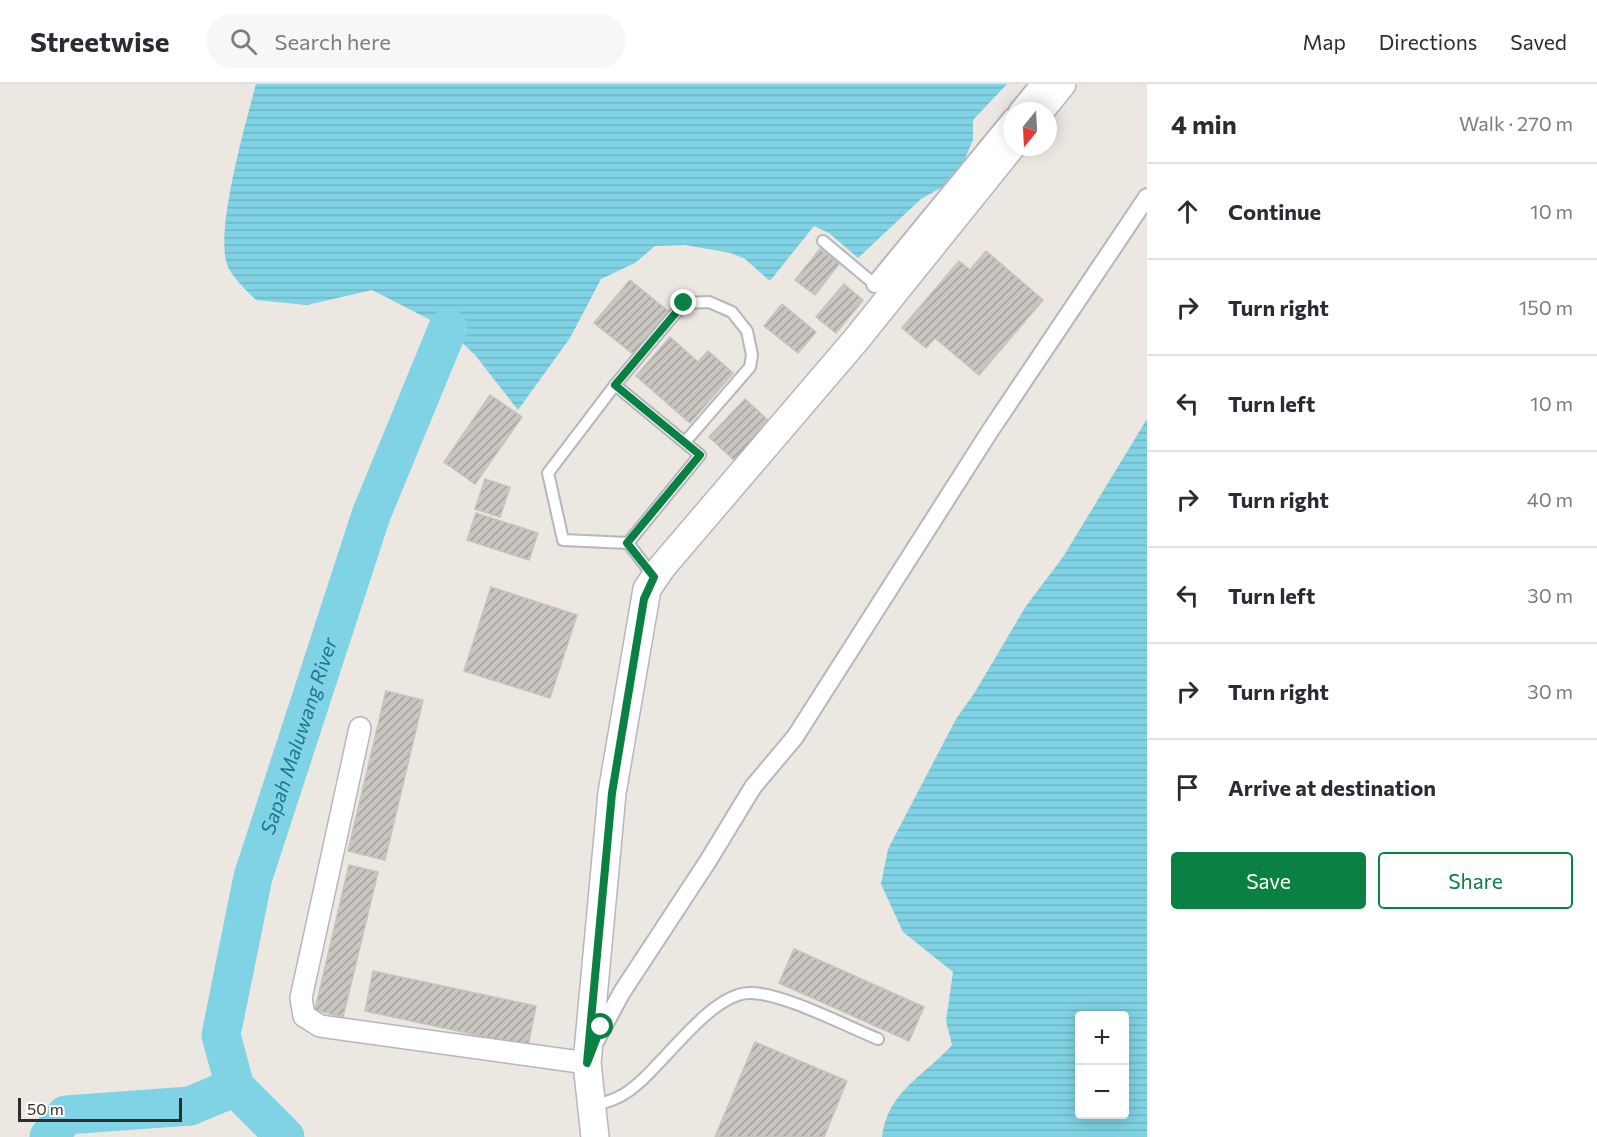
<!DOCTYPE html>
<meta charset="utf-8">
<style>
:root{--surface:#fff;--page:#f7f7f7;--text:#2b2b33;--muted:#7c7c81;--line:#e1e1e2;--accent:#0b8043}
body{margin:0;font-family:Commissioner,sans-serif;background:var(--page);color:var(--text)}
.controls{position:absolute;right:18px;bottom:18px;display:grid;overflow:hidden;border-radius:6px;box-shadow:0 3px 15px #0003}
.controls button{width:54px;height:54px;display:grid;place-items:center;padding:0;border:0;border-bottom:2px solid var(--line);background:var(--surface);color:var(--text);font:30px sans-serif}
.compass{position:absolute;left:1003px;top:18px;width:54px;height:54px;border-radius:50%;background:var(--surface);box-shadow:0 3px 15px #0003;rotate:198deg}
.scale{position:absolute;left:18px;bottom:15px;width:164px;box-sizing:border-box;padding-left:6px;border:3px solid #2d2d2d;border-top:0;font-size:16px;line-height:21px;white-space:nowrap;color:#2d2d2d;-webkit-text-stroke:4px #fff;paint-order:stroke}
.stop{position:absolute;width:18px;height:18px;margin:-14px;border:4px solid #0b8043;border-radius:50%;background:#fff}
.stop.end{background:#0b8043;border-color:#fff;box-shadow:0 2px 6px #0008}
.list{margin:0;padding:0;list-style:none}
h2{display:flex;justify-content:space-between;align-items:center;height:78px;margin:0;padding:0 24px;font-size:26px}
h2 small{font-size:20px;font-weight:400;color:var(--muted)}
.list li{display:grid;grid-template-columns:39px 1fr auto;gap:18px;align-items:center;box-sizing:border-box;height:96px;padding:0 24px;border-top:2px solid var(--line)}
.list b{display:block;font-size:22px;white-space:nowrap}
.list em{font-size:20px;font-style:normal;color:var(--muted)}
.actions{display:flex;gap:12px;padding:18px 24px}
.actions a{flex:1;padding:14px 0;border:2px solid var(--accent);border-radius:6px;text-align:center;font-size:21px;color:var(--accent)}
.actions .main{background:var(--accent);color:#fff}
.icon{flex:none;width:33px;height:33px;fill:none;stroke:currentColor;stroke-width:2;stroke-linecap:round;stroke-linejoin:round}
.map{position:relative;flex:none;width:1147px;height:1053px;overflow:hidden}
header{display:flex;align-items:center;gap:36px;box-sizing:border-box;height:84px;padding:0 30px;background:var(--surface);border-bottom:2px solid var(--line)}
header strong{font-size:28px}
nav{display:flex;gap:33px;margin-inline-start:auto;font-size:21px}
.search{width:420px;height:54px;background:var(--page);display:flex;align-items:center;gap:15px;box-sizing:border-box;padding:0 21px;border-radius:33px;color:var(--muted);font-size:22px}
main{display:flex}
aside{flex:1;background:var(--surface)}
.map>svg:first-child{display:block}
.water{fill:url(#water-rules);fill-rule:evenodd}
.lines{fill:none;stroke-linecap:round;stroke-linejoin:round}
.river{stroke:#80d3e4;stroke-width:39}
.building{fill:url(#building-hatch);stroke:#c8c2bb;stroke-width:1.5}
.service-casing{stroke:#b4b7bf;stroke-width:14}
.pedestrian-casing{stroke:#b4b7bf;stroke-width:20}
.minor-casing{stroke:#b4b7bf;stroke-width:24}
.tertiary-casing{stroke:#b4b7bf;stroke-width:30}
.service{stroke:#fff;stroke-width:10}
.pedestrian{stroke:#fff;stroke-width:16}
.minor{stroke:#fff;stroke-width:21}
.tertiary{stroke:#fff;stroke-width:27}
.route{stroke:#0b8043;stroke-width:8}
.labels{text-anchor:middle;stroke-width:6;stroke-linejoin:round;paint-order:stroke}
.water-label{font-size:20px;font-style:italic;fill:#1c7593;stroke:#fff}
</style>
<header>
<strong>Streetwise</strong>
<div class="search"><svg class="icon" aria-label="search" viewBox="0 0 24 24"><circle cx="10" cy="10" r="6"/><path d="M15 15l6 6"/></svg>Search here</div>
<nav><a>Map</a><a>Directions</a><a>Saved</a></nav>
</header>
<main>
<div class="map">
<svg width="1147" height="1053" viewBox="0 0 1147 1053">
<defs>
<pattern id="water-rules" width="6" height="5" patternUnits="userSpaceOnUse" patternTransform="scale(1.5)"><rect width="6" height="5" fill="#80d3e4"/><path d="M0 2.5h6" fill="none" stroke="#6fb5c4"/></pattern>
<pattern id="building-hatch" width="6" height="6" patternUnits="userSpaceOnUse" patternTransform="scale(1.5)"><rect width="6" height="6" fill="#c9c5bf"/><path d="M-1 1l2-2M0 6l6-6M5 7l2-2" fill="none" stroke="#a4a09c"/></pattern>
</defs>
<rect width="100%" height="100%" fill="#ede7e1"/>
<g class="water">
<path d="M 256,0 L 1007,0 L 973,36 L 973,56 L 960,86 L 946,101 L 921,115 L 858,174 L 829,149 L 814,142 L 770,197 L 745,175 L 731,169 L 685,161 L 655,162 L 635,179 L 601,195 L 570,254 L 518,326 L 475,271 L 448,245 L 372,206 L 307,221 L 256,216 C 247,207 235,196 229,185 C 212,155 247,35 256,0 Z"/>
<path d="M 1147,335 L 1147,1053 L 882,1053 C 887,1008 924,992 952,961 L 946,937 L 953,888 L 903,848 L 881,800 L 888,765 L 956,635 L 975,608 L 1026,522 L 1063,473 ZM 1080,932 L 1124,932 L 1124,1030 L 1080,1030 Z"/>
</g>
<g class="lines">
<g class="river">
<path d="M 49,1053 L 66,1031 L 190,1022 L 235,1003"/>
<path id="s1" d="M 285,1053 L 235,1003 L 221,951 L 253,793 L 371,431 L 448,244"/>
</g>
</g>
<g class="building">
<path d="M 820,165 L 839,180 L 815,211 L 795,196 Z"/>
<path d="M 986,167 L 1043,216 L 979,291 L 935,254 L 926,264 L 902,244 L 959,177 L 970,186 Z"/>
<path d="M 630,196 L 668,227 L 633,270 L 594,239 Z"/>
<path d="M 844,200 L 863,216 L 836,249 L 816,233 Z"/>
<path d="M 782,220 L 816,248 L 798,269 L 764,242 Z"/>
<path d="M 670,253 L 698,278 L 708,267 L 733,289 L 690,339 L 636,292 Z"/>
<path d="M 490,311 L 522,333 L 475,400 L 444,378 Z"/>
<path d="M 745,315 L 771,339 L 735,377 L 709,353 Z"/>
<path d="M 485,395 L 510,403 L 500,433 L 475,425 Z"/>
<path d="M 476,429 L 538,449 L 529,476 L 467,456 Z"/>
<path d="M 491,503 L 577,531 L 550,614 L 464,587 Z"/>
<path d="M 386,607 L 423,616 L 385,776 L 348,767 Z"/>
<path d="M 349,781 L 378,788 L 343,933 L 315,926 Z"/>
<path d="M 794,865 L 924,923 L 909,957 L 779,899 Z"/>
<path d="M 373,887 L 536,922 L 528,962 L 365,927 Z"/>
<path d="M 755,958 L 847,997 L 824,1053 L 715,1053 Z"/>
</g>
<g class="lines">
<g class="service-casing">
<g id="service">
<path d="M 823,157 L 879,204"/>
<path d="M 615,301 L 700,371 L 628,459"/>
<path d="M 628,459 L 563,456 L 548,389 L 615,301 L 684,219 L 709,218 L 732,228 L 747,247 L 752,271 L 750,283 L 685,358"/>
<path d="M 628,459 L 654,493"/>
<path d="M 592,1022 C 608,1018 621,1014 634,1003 C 663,981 710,910 749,909 C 781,908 846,942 878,955"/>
</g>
</g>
<g class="pedestrian-casing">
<g id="pedestrian">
<path d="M 1017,27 L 1039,0"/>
<path d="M 875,200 L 1012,33"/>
<path d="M 596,956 L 622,908 L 708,777 L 753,703 L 795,653 L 990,347 L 1147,113"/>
</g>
</g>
<g class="minor-casing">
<path id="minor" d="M 360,644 L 301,914 L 304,932 L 320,942 L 587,979"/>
</g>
<g class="tertiary-casing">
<g id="tertiary">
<path d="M 1040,27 L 1062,0"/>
<path d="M 595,1053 L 587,979 L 612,709 L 647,505 L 662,483 L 855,257 L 1012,62"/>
</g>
</g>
<use href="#service" class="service"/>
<use href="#pedestrian" class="pedestrian"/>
<use href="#minor" class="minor"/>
<use href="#tertiary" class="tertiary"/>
</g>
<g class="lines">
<path class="route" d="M 601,943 L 587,979 L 612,709 L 644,515 L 654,493 L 627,459 L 700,371 L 615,301 L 684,219"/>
</g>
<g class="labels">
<g class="water-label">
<text dy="7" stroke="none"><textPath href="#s1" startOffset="434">Sapah Maluwang River</textPath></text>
</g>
</g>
</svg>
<div class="controls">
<button>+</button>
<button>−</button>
</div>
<svg class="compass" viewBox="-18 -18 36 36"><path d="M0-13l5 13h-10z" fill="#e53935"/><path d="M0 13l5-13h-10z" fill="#7c7c81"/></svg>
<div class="scale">50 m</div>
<div class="stop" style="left:601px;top:943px"></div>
<div class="stop end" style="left:684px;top:219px"></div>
</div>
<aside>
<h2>4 min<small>Walk · 270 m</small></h2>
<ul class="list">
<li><svg class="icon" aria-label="ahead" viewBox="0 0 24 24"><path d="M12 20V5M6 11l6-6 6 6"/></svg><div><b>Continue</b></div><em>10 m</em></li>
<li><svg class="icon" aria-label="right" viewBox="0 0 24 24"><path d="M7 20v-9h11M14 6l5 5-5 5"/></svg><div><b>Turn right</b></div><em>150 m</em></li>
<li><svg class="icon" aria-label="left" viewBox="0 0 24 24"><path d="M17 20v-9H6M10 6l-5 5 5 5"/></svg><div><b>Turn left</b></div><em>10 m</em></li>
<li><svg class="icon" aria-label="right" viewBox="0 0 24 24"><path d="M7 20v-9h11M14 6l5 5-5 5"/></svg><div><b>Turn right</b></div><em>40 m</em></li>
<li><svg class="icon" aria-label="left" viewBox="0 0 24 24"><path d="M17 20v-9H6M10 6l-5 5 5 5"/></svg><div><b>Turn left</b></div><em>30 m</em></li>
<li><svg class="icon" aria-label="right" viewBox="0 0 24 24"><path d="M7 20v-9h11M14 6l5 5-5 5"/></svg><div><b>Turn right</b></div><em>30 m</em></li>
<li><svg class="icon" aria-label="arrive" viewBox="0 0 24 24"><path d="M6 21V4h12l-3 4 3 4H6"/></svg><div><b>Arrive at destination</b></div></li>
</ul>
<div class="actions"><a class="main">Save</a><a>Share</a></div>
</aside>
</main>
